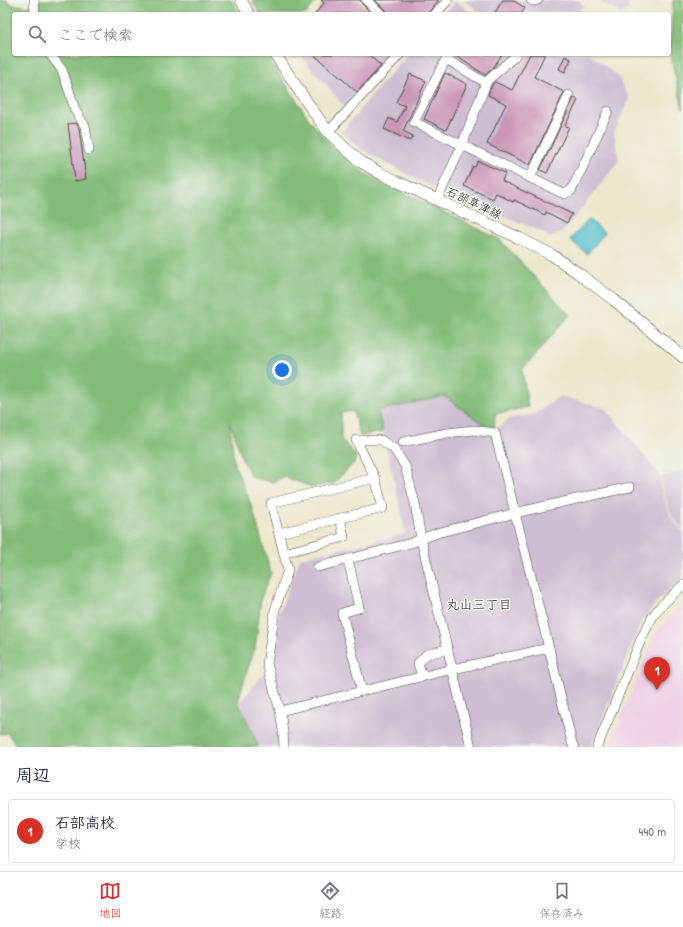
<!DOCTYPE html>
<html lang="ja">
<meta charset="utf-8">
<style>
:root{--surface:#fff;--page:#f6f6f7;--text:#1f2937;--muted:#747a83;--line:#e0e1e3;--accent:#d93025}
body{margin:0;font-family:"Patrick Hand","Klee One",sans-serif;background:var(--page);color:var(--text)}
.you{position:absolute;left:282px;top:370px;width:14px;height:14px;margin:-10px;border:3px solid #fff;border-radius:50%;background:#1a73e8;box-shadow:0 0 0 6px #1a73e833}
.badge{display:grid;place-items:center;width:26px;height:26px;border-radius:50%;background:var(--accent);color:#fff;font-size:13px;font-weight:700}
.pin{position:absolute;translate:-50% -33px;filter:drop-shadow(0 1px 2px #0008)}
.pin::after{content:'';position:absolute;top:21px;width:14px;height:12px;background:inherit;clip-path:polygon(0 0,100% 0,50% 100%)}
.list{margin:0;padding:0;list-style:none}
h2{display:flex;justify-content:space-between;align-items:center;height:52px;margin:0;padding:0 16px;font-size:17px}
h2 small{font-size:13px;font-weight:400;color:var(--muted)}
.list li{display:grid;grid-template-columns:26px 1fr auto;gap:12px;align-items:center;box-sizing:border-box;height:64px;margin:0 8px 8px;padding:0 8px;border:1px solid var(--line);border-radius:4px}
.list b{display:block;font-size:15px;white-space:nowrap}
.list p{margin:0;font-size:13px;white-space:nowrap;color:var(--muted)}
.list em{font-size:13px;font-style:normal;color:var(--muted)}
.icon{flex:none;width:22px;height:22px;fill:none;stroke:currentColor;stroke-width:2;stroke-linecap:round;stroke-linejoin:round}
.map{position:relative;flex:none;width:683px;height:747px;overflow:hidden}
.search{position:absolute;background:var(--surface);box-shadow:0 1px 3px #0004;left:12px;right:12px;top:12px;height:44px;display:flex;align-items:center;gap:10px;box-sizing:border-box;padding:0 14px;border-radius:4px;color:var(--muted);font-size:15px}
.sheet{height:124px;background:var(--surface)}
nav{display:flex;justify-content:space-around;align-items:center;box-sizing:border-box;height:56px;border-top:1px solid var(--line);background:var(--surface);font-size:11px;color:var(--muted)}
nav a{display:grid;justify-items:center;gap:2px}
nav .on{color:var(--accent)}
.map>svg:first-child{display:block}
.built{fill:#efd0e6}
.industrial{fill:#cdbed2}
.forest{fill:#83bc79;stroke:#577452}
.water{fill:#53bfcc;stroke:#3f757c}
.building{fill:#cb97b8}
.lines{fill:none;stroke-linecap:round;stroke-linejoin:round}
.minor-casing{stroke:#484743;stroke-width:10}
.major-casing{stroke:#484743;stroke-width:12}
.minor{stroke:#fff;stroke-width:9}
.major{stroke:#fff;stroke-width:11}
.labels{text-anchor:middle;stroke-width:3;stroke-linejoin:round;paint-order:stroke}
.street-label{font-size:12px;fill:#2b2b2b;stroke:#f6f6f2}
.neighbourhood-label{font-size:13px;fill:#2b2b2b;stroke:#f6f6f2}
</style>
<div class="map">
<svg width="683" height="747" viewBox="0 0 683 747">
<rect width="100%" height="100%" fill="#f6f6f2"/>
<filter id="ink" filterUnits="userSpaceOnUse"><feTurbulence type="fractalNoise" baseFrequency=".025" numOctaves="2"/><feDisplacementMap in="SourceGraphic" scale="8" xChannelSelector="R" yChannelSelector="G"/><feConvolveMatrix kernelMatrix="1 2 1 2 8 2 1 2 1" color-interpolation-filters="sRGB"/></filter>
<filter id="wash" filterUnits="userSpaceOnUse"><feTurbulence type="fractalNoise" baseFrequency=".012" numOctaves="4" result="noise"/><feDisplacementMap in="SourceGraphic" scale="16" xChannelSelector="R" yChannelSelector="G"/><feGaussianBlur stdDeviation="0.9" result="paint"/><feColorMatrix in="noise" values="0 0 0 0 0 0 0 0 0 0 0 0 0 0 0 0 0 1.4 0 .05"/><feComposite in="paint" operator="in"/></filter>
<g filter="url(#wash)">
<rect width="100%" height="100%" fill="#ece7cc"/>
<path class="built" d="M 683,602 L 683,747 L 609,747 L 655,634 L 676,609 Z"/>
<g class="industrial">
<path d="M 463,0 L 579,0 L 584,7 L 578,11 L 524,12 L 523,14 L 483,14 Z"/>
<path d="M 601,0 L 629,0 L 628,10 L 622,14 L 604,4 Z"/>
<path d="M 455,1 L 473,14 L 443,14 Z"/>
<path d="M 299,54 L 393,54 L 346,108 Z"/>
<path d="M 408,54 L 589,54 L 617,75 L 629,98 L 614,133 L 619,161 L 577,214 L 562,232 L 549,238 L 544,233 L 511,219 L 448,194 L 410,176 L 362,150 L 342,132 L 371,96 Z"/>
<path d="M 444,396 L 494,432 L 510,418 L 534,414 L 560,396 L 605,408 L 659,474 L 661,479 L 660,487 L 671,518 L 683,531 L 683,579 L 656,602 L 640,625 L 591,747 L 252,747 L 241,701 L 271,665 L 279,613 L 300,558 L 406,534 L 378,411 Z"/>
<path d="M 683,470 L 683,529 L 672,517 L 661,487 L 662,477 Z"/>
</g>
<g class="forest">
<path d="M 0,0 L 6,0 L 13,5 L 30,7 L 37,2 L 37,0 L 231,0 L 240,14 L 14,14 L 14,54 L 266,54 L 310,121 L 331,145 L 364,173 L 499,239 L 570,315 L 522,370 L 528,407 L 495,414 L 494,432 L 444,396 L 378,411 L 383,432 L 360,436 L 353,411 L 341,413 L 341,439 L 356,456 L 354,463 L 334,483 L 313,487 L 283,477 L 273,482 L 251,477 L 242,458 L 230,422 L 234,463 L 252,507 L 271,573 L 261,598 L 255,649 L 247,671 L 238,701 L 254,736 L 258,747 L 18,747 L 7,733 L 0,734 Z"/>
<path d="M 252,0 L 317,0 L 306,14 L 260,14 Z"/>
<path d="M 673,0 L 683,0 L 683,109 L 670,54 Z"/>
</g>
<path class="water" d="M 589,219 L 605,233 L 587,254 L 570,240 Z"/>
<g id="blocks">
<g class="building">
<path d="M 321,0 L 360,0 L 362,4 L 372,14 L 315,14 L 324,3 Z"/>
<path d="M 375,0 L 439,0 L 427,14 L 387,14 L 385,10 Z"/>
<path d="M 503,0 L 513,0 L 525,8 L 521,14 L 494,14 Z"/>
<path d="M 313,54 L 368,54 L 381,66 L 357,92 Z"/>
<path d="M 453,54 L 502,54 L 493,68 L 485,75 Z"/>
<path d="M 530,54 L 545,54 L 534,77 L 564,92 L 530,165 L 487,144 L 506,104 L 488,95 L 492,85 L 495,82 L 512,90 Z"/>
<path d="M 565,56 L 571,59 L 565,72 L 559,69 Z"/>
<path d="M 445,73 L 467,84 L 446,130 L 424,119 Z"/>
<path d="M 410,74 L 426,81 L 403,131 L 413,136 L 410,141 L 384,129 L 389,118 L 397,122 L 405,106 L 396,102 Z"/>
<path d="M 574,98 L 578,100 L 565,126 L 569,127 L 547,173 L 540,170 Z"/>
<path d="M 76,123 L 79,128 L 86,179 L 75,181 L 68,124 Z"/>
<path d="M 478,161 L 505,173 L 502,181 L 572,214 L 567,223 L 546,212 L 545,215 L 514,200 L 513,202 L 496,193 L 493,199 L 464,186 L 473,166 L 475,167 Z"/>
</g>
</g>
</g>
<g filter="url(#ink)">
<use href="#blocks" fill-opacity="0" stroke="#484743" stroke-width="1"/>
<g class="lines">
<g class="minor-casing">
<g id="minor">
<path d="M 34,0 L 35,14"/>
<path d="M 366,0 L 381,14"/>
<path d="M 531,0 L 532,1 L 538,0"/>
<path d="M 435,14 L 448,0"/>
<path d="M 50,54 L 62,70 L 69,90 L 75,110 L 85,126 L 89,150"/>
<path d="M 486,83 L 446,59 L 414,122 L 564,194 L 571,191 L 586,160 L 608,111"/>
<path d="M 328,132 L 400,54"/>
<path d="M 530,178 L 569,95"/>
<path d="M 437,200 L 462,145 L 487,81 L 514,57 L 516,54"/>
<path d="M 403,442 L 447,433 L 474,430 L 495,433 L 549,648 L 572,743 L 574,747"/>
<path d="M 279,533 L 383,508 L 375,478 L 356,440 L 381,440 L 394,449 L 405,466 L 415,503 L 421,539 L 471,747"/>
<path d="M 284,553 L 344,537 L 340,518"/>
<path d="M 348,559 L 359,608 L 342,613 L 362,691"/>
<path d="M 318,567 L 411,543 L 437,533 L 515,513 L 630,487"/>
<path d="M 422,677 L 418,663 L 427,654 L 448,649"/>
<path d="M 280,711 L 267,664 L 275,610 L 288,570 L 271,503 L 375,478"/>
<path d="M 284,747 L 283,731 L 280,711 L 453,669 L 549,648"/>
<path d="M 597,747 L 642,637 L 653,616 L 660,607 L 683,585"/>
</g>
</g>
<g class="major-casing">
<g id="major">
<path d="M 241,0 L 249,14"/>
<path d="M 275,54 L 304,98 L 328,132 L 346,149 L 361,162 L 378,172 L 398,182 L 519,238 L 552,255 L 578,273 L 614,300 L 683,357"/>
</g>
</g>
<use href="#minor" class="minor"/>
<use href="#major" class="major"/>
</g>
</g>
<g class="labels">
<g class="street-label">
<text transform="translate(474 203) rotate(25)" y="4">石部草津線</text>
</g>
<g class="neighbourhood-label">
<text x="479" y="609">丸山三丁目</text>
</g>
</g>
</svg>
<div class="you"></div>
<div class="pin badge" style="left:657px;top:690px">1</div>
<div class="search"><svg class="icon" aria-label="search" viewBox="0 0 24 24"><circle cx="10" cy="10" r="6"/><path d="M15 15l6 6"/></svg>ここで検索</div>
</div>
<section class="sheet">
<h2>周辺<small></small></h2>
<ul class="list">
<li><span class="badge">1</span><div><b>石部高校</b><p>学校</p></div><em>440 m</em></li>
</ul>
</section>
<nav>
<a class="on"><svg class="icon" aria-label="map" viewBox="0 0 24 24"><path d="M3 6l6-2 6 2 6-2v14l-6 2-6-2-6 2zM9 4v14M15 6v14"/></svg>地図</a>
<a><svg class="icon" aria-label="directions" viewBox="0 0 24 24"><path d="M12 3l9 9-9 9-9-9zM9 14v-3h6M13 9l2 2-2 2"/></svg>経路</a>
<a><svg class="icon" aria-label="saved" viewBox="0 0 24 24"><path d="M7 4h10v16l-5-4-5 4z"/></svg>保存済み</a>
</nav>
